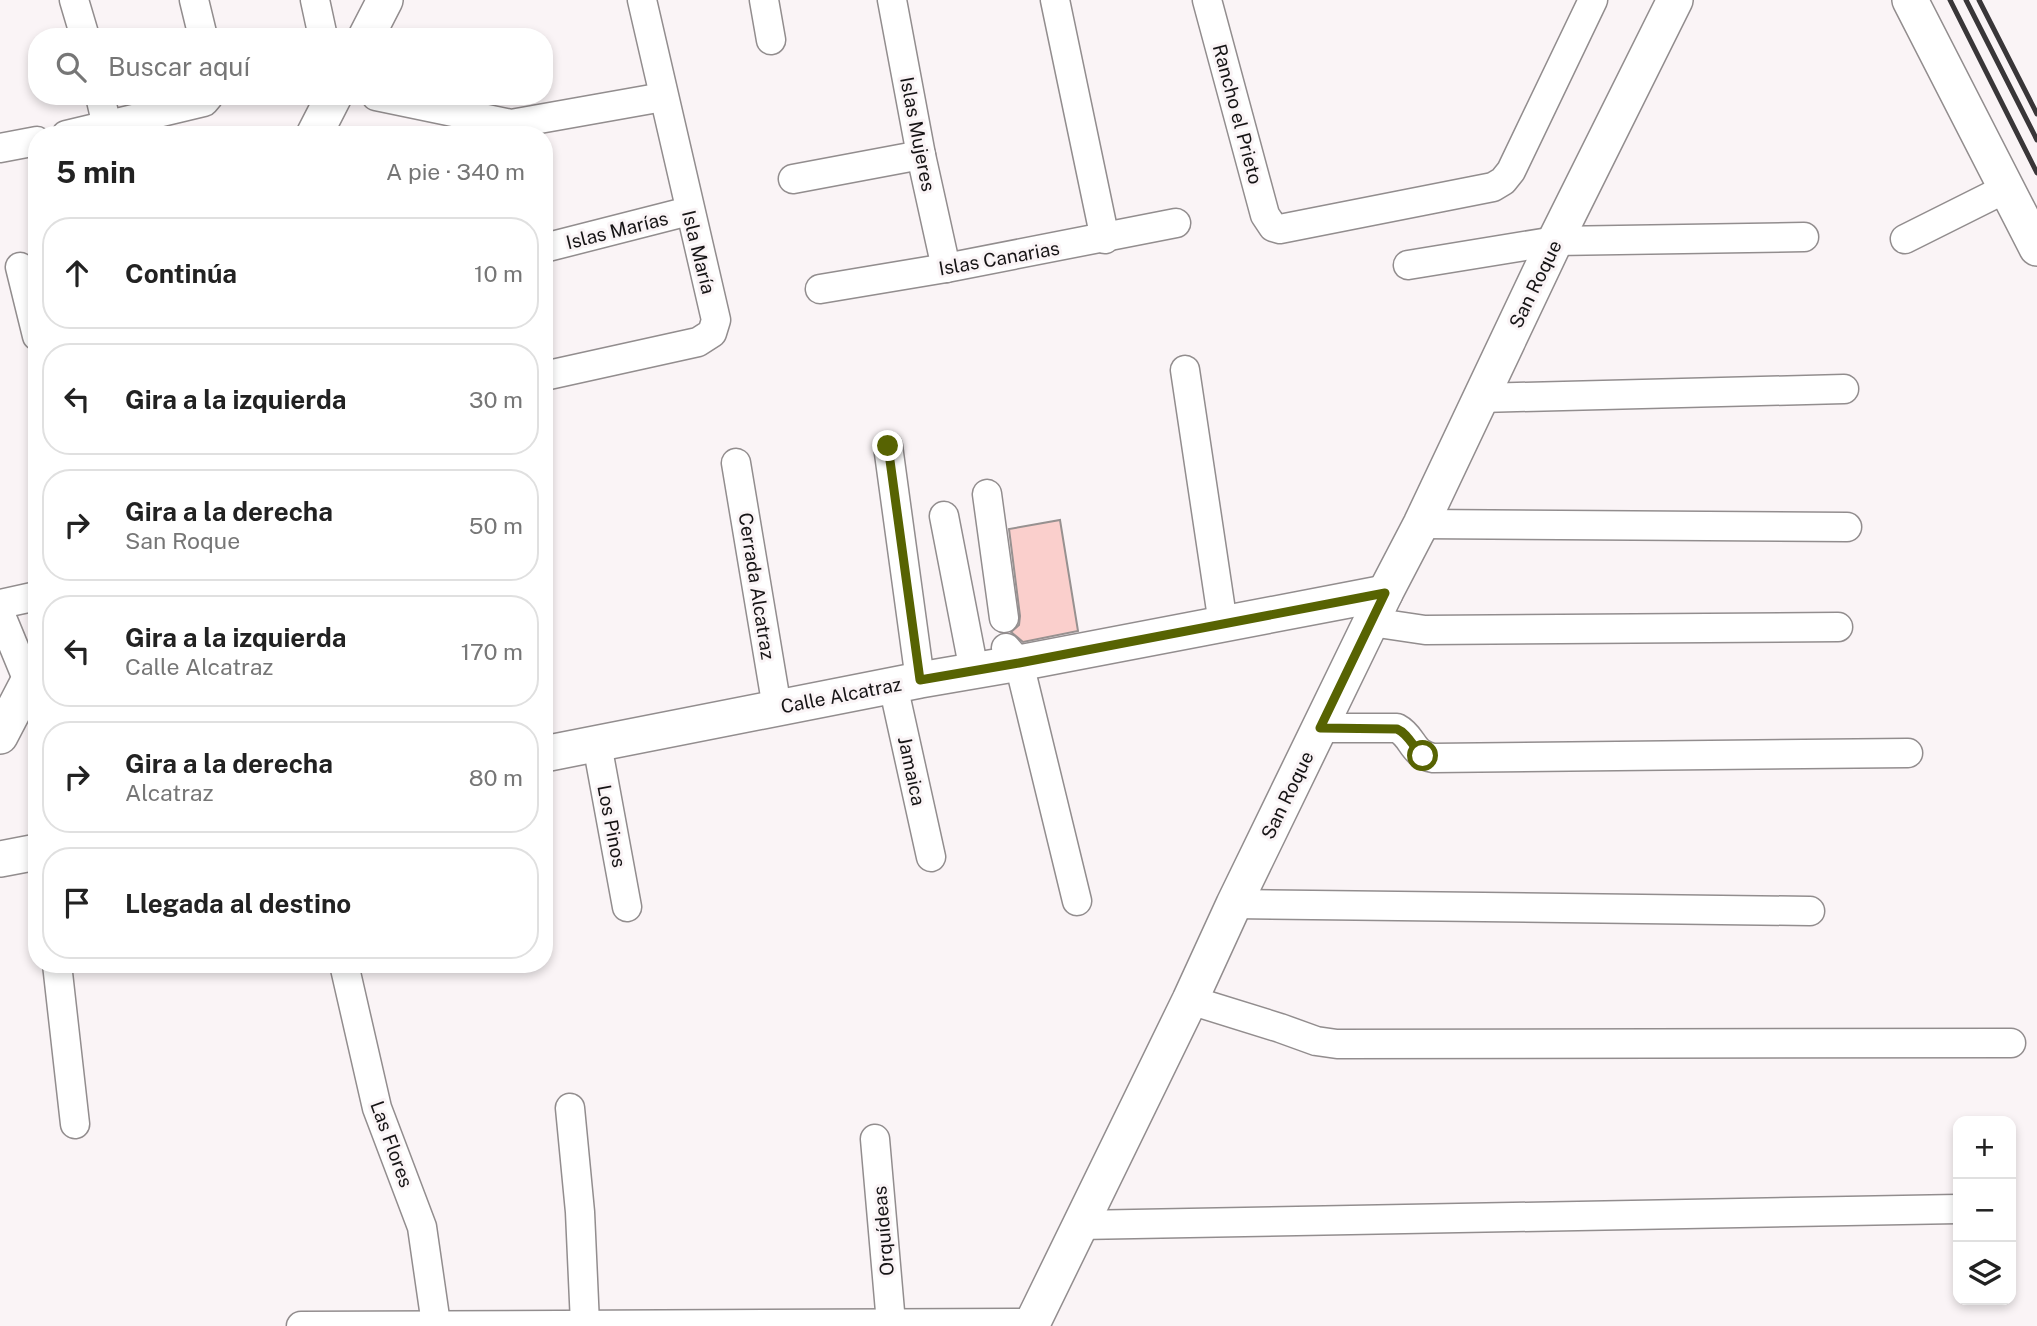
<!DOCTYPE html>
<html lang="es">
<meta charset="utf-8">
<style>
:root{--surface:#fff;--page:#f2f2f2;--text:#222;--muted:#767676;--line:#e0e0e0}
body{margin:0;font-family:"Public Sans",sans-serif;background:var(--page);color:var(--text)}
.controls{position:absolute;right:21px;bottom:21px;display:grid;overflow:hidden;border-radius:14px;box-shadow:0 4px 10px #0003}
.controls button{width:63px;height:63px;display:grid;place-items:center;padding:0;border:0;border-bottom:2px solid var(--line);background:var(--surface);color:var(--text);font:35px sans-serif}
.stop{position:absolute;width:21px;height:21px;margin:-16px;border:5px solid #576302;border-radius:50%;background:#fff}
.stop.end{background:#576302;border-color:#fff;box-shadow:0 2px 7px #0008}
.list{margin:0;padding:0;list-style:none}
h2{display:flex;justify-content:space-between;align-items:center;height:91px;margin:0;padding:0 28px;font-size:30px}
h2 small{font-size:23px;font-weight:400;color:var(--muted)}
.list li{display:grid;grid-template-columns:46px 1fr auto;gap:21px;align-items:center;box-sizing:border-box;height:112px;margin:0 14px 14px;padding:0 14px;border:2px solid var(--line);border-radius:28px}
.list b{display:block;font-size:26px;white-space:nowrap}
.list p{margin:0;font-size:23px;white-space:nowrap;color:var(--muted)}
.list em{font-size:23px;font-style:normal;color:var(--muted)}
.icon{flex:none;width:38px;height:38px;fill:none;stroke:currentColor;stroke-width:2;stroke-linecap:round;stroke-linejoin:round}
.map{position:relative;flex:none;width:2037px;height:1326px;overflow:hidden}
.search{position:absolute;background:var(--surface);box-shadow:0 4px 10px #0003;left:28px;top:28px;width:525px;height:77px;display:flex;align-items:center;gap:18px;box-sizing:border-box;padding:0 24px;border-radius:28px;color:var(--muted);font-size:26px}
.panel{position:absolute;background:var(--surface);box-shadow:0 4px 10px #0003;left:28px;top:126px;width:525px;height:847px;border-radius:28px}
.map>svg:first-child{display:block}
.building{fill:#facfcc;stroke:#979190;stroke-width:2}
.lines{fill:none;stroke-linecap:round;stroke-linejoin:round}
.minor-casing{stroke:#928d8e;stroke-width:31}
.major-casing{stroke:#928d8e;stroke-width:38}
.minor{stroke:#fff;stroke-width:28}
.major{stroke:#fff;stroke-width:35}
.rail{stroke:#393638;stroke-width:5}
.route{stroke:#576302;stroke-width:9}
.labels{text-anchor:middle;stroke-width:6;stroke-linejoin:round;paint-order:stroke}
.street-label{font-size:19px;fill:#161415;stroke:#faf4f6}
</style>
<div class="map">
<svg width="2037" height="1326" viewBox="0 0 2037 1326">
<rect width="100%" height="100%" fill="#faf4f6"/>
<path class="building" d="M 1060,520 L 1078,631 L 1023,642 L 1011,632 L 1019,625 L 1020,616 L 1009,529 Z"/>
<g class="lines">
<g class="minor-casing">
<g id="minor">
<path d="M 74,0 L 85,37"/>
<path d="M 194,0 L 203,37"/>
<path d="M 315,0 L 323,37"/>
<path d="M 764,0 L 771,40"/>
<path d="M 892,0 L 921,155 L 946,268"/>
<path d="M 1055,0 L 1105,239"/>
<path d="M 1207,0 L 1265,215 L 1273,227 L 1280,229 L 1493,187 L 1503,181 L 1511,171 L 1593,0"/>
<path d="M 100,96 L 107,126"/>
<path d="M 376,96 L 511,124 L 663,97"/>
<path d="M 66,135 L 204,102 L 209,96"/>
<path d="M 0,148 L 37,141"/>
<path d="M 793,179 L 921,155"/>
<path d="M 1905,239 L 2007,188"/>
<path d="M 544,248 L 689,211"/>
<path d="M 1408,265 L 1555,241 L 1804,237"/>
<path d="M 20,267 L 37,336"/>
<path d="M 820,289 L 946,268 L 1176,223"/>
<path d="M 1185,370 L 1223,624"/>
<path d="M 544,376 L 698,342 L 712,333 L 716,320 L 642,0"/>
<path d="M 1480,398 L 1844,389"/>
<path d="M 888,446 L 920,680"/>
<path d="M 736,463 L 777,708"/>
<path d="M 987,494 L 1004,618"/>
<path d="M 944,516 L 974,671"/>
<path d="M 1421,524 L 1847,527"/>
<path d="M 0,604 L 37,596"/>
<path d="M 0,613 L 28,681"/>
<path d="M 1371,622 L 1425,630 L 1838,627"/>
<path d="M 1006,648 L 1019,663 L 1077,901"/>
<path d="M 893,685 L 931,857"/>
<path d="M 1320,728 L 1397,728 C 1414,737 1411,754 1433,758 L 1908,753"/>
<path d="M 597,744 L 627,907"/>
<path d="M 1234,904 L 1810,911"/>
<path d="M 57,964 L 75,1124"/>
<path d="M 344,964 L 377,1108 L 422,1227 L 436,1324"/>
<path d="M 1190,1000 L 1280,1028 L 1316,1041 L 1337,1044 L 2011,1043"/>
<path d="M 570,1108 L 580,1212 L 585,1324"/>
<path d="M 875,1139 L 891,1323"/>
<path d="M 1079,1225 L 1958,1209"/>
<path d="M 301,1326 L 1032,1323"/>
</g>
</g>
<g class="major-casing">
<g id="major">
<path d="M 1910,0 L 2037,248"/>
<path d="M 366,37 L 385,0"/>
<path d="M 314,135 L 334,96"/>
<path d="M 0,736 L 37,665"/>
<path d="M 544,754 L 920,680 L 1019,663 L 1385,593"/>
<path d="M 0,859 L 37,852"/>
<path d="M 1031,1326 L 1190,1000 L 1234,904 L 1385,593 L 1421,524 L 1555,241 L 1675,0"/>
</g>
</g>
<use href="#minor" class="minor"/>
<use href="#major" class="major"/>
<g class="rail">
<path d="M 1950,0 L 2037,173"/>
<path d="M 1966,0 L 2037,140"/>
<path d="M 1979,0 L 2037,114"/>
</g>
</g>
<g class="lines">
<path class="route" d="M 888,446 L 920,680 L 1019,663 L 1385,593 L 1320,728 L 1397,729 C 1409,734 1413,748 1423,756"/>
</g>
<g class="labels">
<g class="street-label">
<text transform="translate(1238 114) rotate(75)" y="7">Rancho el Prieto</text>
<text transform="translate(918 134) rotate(79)" y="7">Islas Mujeres</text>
<text transform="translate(617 230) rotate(-14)" y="7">Islas Marías</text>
<text transform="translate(699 252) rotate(76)" y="7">Isla María</text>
<text transform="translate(999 258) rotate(-10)" y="7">Islas Canarias</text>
<text transform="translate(1535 284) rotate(-64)" y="7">San Roque</text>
<text transform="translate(757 586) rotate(81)" y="7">Cerrada Alcatraz</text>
<text transform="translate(841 695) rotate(-11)" y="7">Calle Alcatraz</text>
<text transform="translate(912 771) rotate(78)" y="7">Jamaica</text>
<text transform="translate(1287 795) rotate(-64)" y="7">San Roque</text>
<text transform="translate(612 826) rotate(79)" y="7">Los Pinos</text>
<text transform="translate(392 1144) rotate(70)" y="7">Las Flores</text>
<text transform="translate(883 1231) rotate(-95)" y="7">Orquídeas</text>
</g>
</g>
</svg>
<div class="controls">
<button>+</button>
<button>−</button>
<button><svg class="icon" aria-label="layers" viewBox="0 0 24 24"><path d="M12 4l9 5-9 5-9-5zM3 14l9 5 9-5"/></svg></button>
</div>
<div class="stop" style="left:1423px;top:756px"></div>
<div class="stop end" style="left:888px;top:446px"></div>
<div class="search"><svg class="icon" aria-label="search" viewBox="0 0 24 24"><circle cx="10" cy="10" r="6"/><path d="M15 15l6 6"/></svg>Buscar aquí</div>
<section class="panel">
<h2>5 min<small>A pie · 340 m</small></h2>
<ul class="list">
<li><svg class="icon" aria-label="ahead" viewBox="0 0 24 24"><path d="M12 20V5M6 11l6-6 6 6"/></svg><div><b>Continúa</b></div><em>10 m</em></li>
<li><svg class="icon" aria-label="left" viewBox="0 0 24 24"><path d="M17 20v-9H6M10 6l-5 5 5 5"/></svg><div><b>Gira a la izquierda</b></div><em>30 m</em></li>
<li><svg class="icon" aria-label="right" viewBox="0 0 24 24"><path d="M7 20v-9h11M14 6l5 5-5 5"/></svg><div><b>Gira a la derecha</b><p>San Roque</p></div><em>50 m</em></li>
<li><svg class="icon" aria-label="left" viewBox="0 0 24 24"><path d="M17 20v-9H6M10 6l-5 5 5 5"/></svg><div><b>Gira a la izquierda</b><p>Calle Alcatraz</p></div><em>170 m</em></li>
<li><svg class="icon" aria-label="right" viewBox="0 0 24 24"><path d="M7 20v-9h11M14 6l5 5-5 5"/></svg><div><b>Gira a la derecha</b><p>Alcatraz</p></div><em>80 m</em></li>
<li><svg class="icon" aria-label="arrive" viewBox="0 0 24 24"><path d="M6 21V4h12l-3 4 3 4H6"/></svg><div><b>Llegada al destino</b></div></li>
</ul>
</section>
</div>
